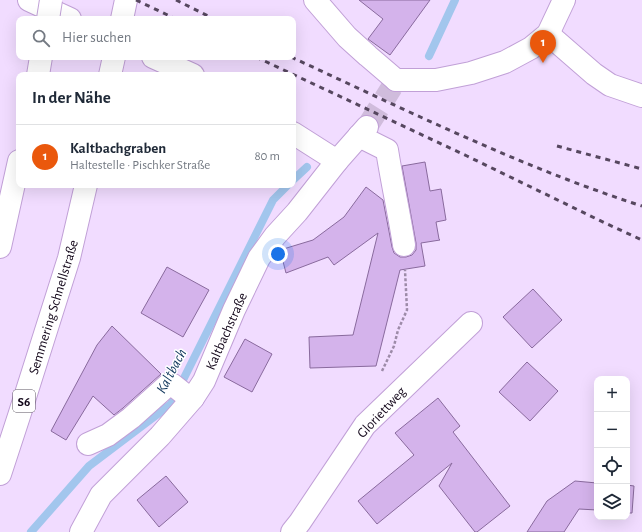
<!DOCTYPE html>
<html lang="de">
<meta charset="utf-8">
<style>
:root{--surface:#fff;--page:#f6f6f7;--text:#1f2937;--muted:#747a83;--line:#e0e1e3;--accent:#ea580c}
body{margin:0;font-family:"Alegreya Sans",sans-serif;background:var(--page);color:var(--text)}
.controls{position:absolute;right:12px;bottom:12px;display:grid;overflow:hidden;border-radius:8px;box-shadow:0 4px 16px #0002}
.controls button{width:36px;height:36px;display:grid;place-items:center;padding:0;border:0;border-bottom:1px solid var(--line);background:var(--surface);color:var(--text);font:20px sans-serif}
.you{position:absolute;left:278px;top:254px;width:14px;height:14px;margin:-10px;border:3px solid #fff;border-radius:50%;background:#1a73e8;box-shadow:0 0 0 6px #1a73e833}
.badge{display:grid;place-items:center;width:26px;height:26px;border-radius:50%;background:var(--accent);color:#fff;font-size:13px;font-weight:700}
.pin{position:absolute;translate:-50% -33px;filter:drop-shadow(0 1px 2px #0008)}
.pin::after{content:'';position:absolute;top:21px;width:14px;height:12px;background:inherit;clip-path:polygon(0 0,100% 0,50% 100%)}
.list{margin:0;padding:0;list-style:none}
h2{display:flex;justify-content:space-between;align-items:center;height:52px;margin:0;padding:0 16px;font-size:17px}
h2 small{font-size:13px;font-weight:400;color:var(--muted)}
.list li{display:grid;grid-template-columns:26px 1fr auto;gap:12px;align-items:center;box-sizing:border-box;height:64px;padding:0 16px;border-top:1px solid var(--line)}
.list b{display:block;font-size:15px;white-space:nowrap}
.list p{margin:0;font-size:13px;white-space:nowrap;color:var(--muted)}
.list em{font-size:13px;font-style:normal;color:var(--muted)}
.icon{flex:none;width:22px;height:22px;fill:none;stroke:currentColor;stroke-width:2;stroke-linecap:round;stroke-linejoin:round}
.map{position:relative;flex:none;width:642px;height:532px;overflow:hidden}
.search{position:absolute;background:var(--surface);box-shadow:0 4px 16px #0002;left:16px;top:16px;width:280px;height:44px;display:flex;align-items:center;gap:10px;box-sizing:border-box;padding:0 14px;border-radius:8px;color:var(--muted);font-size:15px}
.panel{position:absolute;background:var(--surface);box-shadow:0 4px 16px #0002;left:16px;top:72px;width:280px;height:116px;border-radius:8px}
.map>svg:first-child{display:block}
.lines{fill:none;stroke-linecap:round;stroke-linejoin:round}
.stream{stroke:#a2c6ed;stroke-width:8}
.building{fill:#d4b3eb;stroke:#896a9d}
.minor-tunnel{stroke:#d0bcdc;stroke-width:22;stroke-dasharray:22 11;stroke-linecap:butt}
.minor-casing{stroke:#c1a0d7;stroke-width:24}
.highway-casing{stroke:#c1a0d7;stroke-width:24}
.path{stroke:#9d8ba8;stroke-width:2.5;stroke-dasharray:3 2;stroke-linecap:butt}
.minor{stroke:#fff;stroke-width:22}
.highway{stroke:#fff;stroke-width:22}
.rail{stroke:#56475f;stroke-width:3;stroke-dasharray:5 5;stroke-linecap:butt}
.highway-bridge-casing{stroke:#c1a0d7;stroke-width:24;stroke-linecap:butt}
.highway-bridge{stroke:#fff;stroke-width:22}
.labels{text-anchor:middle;stroke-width:3;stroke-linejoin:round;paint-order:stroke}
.shield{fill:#fff;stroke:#59515e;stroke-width:1}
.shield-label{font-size:13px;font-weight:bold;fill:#120619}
.street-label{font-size:14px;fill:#120619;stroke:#fff}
.water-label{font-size:15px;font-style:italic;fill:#0e355b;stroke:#fff}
</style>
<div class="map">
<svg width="642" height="532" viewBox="0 0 642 532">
<rect width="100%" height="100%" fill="#f1dcff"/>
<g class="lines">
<g class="stream">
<path d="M 429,56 L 455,0"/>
<path d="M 293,180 L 307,167"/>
<path d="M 31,532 L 89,466 L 171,404 L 273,200 L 288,185"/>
</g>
</g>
<g class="building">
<path d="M 359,0 L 430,0 L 390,55 L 368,39 L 383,19 Z"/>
<path d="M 425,162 L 430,191 L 441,189 L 446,220 L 436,222 L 439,239 L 440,240 L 421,243 L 425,266 L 400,270 L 376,366 L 310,368 L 309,337 L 353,335 L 378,233 L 334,265 L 328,257 L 286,273 L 280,250 L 313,240 L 344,217 L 366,187 L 383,200 L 392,247 L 394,253 L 400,257 L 406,257 L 412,255 L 416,250 L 416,243 L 402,166 Z"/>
<path d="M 167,267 L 209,290 L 183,337 L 141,313 Z"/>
<path d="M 533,289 L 562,320 L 532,348 L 503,317 Z"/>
<path d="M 112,326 L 161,374 L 123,408 L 114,415 L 93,396 L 66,440 L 51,431 L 97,345 Z"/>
<path d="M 245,339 L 272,354 L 252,392 L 224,377 Z"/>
<path d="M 527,362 L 558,391 L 530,421 L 499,392 Z"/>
<path d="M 438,398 L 460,426 L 453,432 L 510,506 L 477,532 L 475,532 L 439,486 L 452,463 L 377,524 L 358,501 L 414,455 L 395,433 Z"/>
<path d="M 166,476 L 188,502 L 159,527 L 137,500 Z"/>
<path d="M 575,481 L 597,483 L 597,510 L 579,509 L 564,532 L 527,532 L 547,501 Z"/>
<path d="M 627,485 L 634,486 L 632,513 L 627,513 Z"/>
</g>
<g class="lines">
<path class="minor-tunnel" d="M 367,127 L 392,87"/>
<g class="minor-casing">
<g id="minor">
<path d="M 29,0 L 70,19"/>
<path d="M 315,0 L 347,37 L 368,56 L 396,80"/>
<path d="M 548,34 L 594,74 L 610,85 L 642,96"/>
<path d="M 153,57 L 193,75"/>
<path d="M 396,80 L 436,80 L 471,73 L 505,62 L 531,48 L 548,34 L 564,0"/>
<path d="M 293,133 L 337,161"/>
<path d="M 359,136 L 387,150 C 392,182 399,213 404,245"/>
<path d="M 88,444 L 108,435 L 131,418 L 169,384 L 173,385 L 183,393 L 193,398"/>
<path d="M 81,532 L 101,495 L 160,436 L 193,398 L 204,381 L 234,310 L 259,258 L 275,236 L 297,212 L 337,161 L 367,127"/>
<path d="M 292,532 L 300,522 L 365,425 L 471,323"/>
</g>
</g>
<g class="highway-casing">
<g id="highway">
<path d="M 122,19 L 126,0"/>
<path d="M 38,75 L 41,57"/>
<path d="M 110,75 L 114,57"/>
<path d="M 0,247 L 19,161"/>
<path d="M 0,474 L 19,416 L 69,258 L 86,185"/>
</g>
</g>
<path class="path" d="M 382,371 L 394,346 L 398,330 L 407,310 L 405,270"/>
<use href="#minor" class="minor"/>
<use href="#highway" class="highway"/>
<g class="rail">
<path d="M 136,0 L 176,19"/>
<path d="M 176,0 L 214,19"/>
<path d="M 256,57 L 467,156 L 605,223 L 642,240"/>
<path d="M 291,57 C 406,110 521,167 642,206"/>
<path d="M 557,146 L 642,169"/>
</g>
<g class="highway-bridge-casing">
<path id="highway-bridge" d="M 48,19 L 51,0"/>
</g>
<use href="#highway-bridge" class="highway-bridge"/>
</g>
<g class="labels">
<rect class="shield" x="13" y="390" width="22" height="22" rx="3"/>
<g class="shield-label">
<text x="24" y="406">S6</text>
</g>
<g class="street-label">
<text transform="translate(53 307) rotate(-73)" y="5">Semmering Schnellstraße</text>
<text transform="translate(226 331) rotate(-66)" y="5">Kaltbachstraße</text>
<text transform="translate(381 412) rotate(-47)" y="5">Gloriettweg</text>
</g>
<g class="water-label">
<text transform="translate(171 371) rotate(-62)" y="5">Kaltbach</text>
</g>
</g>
</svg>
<div class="controls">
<button>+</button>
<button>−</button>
<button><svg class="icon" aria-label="locate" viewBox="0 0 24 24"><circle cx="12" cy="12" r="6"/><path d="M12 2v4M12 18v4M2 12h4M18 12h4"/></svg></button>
<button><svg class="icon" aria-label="layers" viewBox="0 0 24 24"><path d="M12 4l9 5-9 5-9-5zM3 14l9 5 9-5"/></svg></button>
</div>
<div class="you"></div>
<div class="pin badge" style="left:543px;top:63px">1</div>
<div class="search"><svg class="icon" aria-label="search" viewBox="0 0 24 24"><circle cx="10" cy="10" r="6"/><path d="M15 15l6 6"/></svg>Hier suchen</div>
<section class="panel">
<h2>In der Nähe<small></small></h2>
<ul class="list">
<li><span class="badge">1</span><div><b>Kaltbachgraben</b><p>Haltestelle · Pischker Straße</p></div><em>80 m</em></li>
</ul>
</section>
</div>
